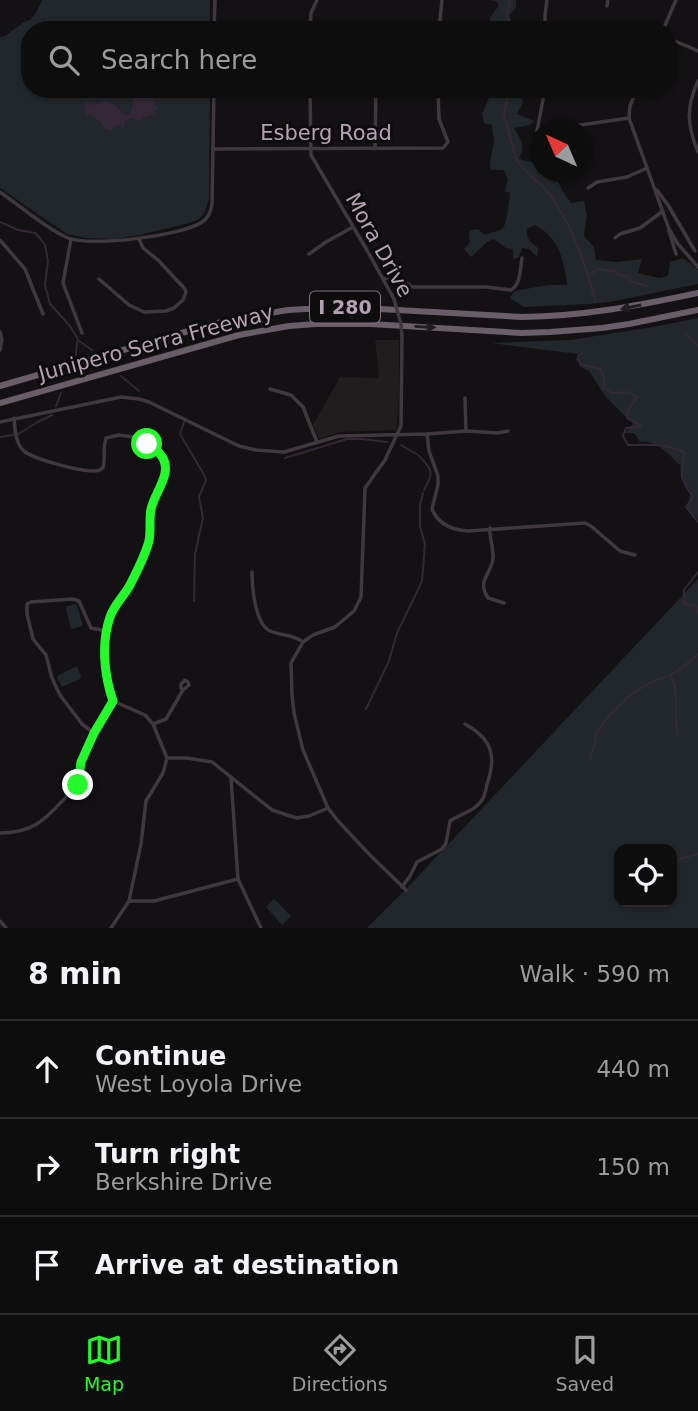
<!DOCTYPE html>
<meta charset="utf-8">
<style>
:root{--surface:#0e0d0e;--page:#1c1b1c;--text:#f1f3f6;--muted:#9b9c9e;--line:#2e2d2e;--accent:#25f82b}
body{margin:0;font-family:"DejaVu Sans",sans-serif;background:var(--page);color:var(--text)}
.controls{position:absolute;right:21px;bottom:21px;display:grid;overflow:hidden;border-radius:14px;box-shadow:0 2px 5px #0004}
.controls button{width:63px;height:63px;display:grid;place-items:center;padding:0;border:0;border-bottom:2px solid var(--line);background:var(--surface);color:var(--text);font:35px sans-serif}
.compass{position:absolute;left:530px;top:119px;width:63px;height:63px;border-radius:50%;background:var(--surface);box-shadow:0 2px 5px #0004;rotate:316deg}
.stop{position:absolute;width:21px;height:21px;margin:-16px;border:5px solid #25f82b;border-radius:50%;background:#fff}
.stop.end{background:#25f82b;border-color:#fff;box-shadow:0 2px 7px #0008}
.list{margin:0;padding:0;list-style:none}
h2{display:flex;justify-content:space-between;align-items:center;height:91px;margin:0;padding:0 28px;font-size:30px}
h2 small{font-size:23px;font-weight:400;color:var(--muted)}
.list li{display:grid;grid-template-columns:46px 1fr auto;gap:21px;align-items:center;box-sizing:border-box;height:98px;padding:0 28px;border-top:2px solid var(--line)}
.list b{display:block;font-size:26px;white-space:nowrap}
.list p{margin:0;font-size:23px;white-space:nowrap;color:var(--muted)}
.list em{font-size:23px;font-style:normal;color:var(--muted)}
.icon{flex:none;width:38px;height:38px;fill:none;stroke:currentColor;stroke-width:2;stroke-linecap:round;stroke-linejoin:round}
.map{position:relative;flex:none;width:698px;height:928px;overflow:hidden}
.search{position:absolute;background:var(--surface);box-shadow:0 2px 5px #0004;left:21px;right:21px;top:21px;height:77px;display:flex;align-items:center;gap:18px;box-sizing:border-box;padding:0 24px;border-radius:28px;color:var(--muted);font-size:26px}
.sheet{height:385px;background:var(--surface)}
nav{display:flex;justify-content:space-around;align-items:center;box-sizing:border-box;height:98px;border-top:2px solid var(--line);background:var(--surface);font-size:19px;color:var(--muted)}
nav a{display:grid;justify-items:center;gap:4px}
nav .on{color:var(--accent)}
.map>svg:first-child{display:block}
.built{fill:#201d1f}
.green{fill:#22272b;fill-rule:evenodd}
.water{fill:#342837}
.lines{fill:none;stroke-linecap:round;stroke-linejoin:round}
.stream{stroke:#342837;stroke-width:2}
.minor{stroke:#3f393e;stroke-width:3.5}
.motorway{stroke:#695e68;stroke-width:6}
.minor-bridge{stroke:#3f393e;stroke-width:3.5}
.oneway{fill:#201d20}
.route{stroke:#25f82b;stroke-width:9}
.labels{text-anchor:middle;stroke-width:6;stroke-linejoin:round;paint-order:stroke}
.shield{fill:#0e0d0e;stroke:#827582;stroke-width:2}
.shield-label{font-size:19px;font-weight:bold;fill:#b4a2b3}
.street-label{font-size:21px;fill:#b4a2b3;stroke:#0e0d0e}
</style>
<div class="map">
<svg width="698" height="928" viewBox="0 0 698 928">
<rect width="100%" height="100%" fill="#131113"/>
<path class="built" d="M 375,340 L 399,340 L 399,395 L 396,430 L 340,432 L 319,439 L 313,425 L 340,377 L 379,378 Z"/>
<g class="green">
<path d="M 42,0 L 210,0 L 210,30 L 30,30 L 30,89 L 210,89 L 209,199 L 205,212 L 199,219 L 189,223 L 140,235 L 114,239 L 86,238 L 67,234 L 0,188 L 0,37 L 5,36 L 24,22 L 30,20 L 36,13 Z"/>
<path d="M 491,0 L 516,0 L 516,8 L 509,15 L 512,23 L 520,24 L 521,30 L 485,30 L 490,23 L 490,17 L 498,7 L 498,2 Z"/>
<path d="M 493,89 L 519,90 L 523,102 L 517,114 L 534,121 L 530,125 L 514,128 C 521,140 526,145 519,158 C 527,164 533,159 540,165 L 540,172 C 559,172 556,181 564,193 C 566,197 569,200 571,203 L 584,201 L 587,216 L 584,236 L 594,247 L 596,260 L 617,262 L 642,259 L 638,273 L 659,278 L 668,276 L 670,262 L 683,258 L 698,270 L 698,284 L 610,302 L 588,304 L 524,307 L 510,298 L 514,291 L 548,285 L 567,285 C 563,258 560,239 535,225 L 527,229 C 526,238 531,243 538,248 L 537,257 L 529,249 L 522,248 L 519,257 L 513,259 L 513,249 L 506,248 L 494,239 C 483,243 480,250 471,257 L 464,249 L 470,242 L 469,233 L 471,230 L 478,229 L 485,235 C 490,232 498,232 502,229 C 507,226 509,201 510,193 L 505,191 L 508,180 L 504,170 L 491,170 L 490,162 L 494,142 L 492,125 L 484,123 L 482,114 Z"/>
<path d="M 698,318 L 698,519 L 687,508 L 691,491 C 685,483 679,476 681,466 C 669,455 657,439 640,442 L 634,433 L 625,433 L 633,424 L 605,396 L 589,371 L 579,366 L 579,363 L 575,359 L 580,357 L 578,354 L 491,343 L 570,340 L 653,327 Z"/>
<path d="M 698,579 L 698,928 L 367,928 L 407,888 ZM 619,849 L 672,849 L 672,902 L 619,902 Z"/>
<path d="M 75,604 L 77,605 L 83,626 L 71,629 L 66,609 L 67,606 Z"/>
<path d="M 77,666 L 81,676 L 80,679 L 62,687 L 57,678 L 59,675 Z"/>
<path d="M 274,899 L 291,916 L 282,925 L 266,907 Z"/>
</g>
<path class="water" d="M 129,89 L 152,89 L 152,100 L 157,108 C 154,116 150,115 144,117 L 141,121 L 131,118 L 125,121 L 124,127 L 122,128 L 118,124 C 105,138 106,125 97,119 C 94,116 90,116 86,114 L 84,107 L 86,102 L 95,105 C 112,97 115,107 126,116 L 130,114 L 133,103 Z"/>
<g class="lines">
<g class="stream">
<path d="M 510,30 L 507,13 L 510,0"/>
<path d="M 509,89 L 504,115 L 516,159 C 525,173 540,182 550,195 C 573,227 585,263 595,300"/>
<path d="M 106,102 L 107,89"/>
<path d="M 0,222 L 18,230 L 35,233 L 39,237 L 45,245 L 48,261 L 45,285 L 50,304 L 70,326 L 79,341 L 92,350"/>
<path d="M 590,275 C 603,263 601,274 613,270 L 619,275 L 628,277 L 632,282 L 647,286"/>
<path d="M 685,332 L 698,346"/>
<path d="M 582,353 L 578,356 L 580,364 L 600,369 L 604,376 L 604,388 L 612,393 L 628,392 L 637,397 L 628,411 L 627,418 L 639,424 L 641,426 L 626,428 L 623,436 L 628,445 C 646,445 670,443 685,453 C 680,479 679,475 693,497 L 686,507 L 698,522"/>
<path d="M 76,355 L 77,342"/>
<path d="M 121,376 L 139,391"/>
<path d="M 56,406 L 61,393"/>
<path d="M 184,422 L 180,434 L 203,473 L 206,480 L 199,497 L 203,518 L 195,554 L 194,601"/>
<path d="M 0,437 L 18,434 L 38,422 L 52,415"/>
<path d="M 401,445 L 418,455"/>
<path d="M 419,456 C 433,470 434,473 424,490"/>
<path d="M 285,458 L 347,439 L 362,439 L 387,442"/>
<path d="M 698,572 L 684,590 L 684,604 L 696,605 L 698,614"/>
<path d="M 671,676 C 680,694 673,717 678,736"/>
<path d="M 366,709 L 389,661 L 397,633 L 416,594 L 422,581 L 425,544 L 420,526 L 420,505 L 423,493"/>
<path d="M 590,760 C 592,751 597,741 596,734 C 610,712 629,693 652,682 C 658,679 666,678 672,674 C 682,669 690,661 698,654"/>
<path d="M 672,861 L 698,854"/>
</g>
<g class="minor">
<path d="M 607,6 L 608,0"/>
<path d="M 214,30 L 215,0"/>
<path d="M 310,30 L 311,13 L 317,0"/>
<path d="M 439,30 L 442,0"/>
<path d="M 545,30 L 545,15 L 547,0"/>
<path d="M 663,30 L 676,0"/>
<path d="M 668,38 L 698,51"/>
<path d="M 698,81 C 686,107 687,126 698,152"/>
<path d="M 310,89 L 311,155 L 368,252 L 394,299"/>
<path d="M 637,89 L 630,106 L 629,118 L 669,229 L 678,244 L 698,267"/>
<path d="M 540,130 L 537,131 L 545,89"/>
<path d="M 546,130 L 629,118"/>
<path d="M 213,149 L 443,148 L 448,142 L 439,119 L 438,89"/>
<path d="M 375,149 L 376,89"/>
<path d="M 588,188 L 597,182 L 627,177 L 647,168"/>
<path d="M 657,190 L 668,205 L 695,251"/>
<path d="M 0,192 C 19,205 48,230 68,238 C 91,247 182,236 202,222 C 209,218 211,211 212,204 L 214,89"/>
<path d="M 669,231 L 676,254"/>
<path d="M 615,238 L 620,234 L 640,228 L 663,211"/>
<path d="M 71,239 L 63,283 L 82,333"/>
<path d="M 0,240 L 25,269 L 43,314"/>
<path d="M 309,254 L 326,242 L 353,227"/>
<path d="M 99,279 L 129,305 L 144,312 L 166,311 L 174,308 L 183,300 L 186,292 L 185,289 L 158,260 L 143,248 L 139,239"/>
<path d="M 383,279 L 395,275 L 412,287 L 486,287 L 511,290 C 521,284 520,269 522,258"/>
<path d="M 0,332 L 2,340 L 0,350"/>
<path d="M 402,337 L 401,426 L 385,460 L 365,488 L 361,597 L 354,611 L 335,627 L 313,635 L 303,642 L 291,663 L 292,695 L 294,713 L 303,750 L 328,808 L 338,821 L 370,855 L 406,890"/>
<path d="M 270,389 L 291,395 L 303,407 L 317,442"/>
<path d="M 465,398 L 466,431"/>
<path d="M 14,418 C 15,428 15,442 23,450 C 31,459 80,471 93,471 C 98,471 98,471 103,468 C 106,456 102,451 106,438 L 119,435 L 133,437 L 160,454 L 166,465 L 163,483 L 152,506 L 149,540 L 128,589 L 115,605 L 110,616 L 107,631 L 104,664 L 107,684 L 113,701 L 145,715 L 153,724 L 167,758 L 163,773 L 146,801 L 141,844 L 129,901 L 111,928"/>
<path d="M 0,422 L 121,397 L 139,399 L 149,402 L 239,446 L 256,450 L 284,452 L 339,436 L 427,434 L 466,431 L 498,433 L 508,431"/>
<path d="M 427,434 L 429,451 L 438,476 L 438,485 L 432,509 C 438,524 452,530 468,531 L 585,523 L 591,526 L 620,551 L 635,555"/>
<path d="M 490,528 C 489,538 494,549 493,558 C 492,574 476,580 488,598 L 504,603"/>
<path d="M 252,572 C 252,587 255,624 270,631 C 282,636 293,634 303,642"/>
<path d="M 153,724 L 166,719 L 183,690 L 189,685 L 188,682 L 185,680 L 181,684 L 181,688 L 183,690"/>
<path d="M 94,733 L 82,724 L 60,695 L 52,678 L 46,655 L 33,639 L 27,614 L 27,604 L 31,602 L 73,599 L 79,601 L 91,628 L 107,631"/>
<path d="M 167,758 L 187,758 L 212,762 L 272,810 L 287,815 L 297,818 L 309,816 L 328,808"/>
<path d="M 231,778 L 238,879 L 261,928"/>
<path d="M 0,833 C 42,833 51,810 78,785 L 81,762 L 94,733 L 113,701"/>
<path d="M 402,887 L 410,876 L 417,862 L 442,849 L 446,843 L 450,821 C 460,814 475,811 482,800 C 485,796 486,789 487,784 C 497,756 492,739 465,724"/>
<path d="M 129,901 L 154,901 L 238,879"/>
<path d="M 0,921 L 6,928"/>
</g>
<g class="motorway">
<path d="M 0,386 L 209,325 L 235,319 L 288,310 L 343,307 L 522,317 C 585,316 637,306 698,293"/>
<path d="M 0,403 L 239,335 L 289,326 L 316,324 L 370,324 L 521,333 L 550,332 L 602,328 L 629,324 L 698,310"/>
</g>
<path class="minor-bridge" d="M 394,299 L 401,324 L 402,337"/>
</g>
<defs><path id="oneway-solid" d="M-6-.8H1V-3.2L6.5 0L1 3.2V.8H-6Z" transform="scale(1.75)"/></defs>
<g class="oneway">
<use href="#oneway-solid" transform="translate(631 307) rotate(169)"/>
<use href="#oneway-solid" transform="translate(425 327) rotate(3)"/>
</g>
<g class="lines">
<path class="route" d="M 78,785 L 81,762 L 94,733 L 113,701 C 104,675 101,643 110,617 C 114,605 124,596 130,585 C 137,571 145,556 149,541 C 151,530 149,519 151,509 C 155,491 175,471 160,454 C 157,450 151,447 147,444"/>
</g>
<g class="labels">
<rect class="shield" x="310" y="291.5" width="70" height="31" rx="5"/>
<g class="shield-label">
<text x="345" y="314">I 280</text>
</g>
<g class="street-label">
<text x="326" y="140">Esberg Road</text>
<text transform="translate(379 245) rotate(61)" y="7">Mora Drive</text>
<text transform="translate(156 343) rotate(-15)" y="7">Junipero Serra Freeway</text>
</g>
</g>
</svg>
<div class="controls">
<button><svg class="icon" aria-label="locate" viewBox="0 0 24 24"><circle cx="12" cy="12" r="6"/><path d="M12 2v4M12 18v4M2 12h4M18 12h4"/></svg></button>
</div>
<svg class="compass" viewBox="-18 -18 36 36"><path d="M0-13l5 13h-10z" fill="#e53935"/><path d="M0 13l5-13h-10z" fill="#9b9c9e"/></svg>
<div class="stop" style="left:147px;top:444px"></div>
<div class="stop end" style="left:78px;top:785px"></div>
<div class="search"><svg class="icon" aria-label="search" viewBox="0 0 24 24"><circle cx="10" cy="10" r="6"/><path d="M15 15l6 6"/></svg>Search here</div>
</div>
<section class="sheet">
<h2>8 min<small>Walk · 590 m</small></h2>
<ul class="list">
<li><svg class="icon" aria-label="ahead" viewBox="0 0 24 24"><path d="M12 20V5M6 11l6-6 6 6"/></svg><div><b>Continue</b><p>West Loyola Drive</p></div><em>440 m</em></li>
<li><svg class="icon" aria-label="right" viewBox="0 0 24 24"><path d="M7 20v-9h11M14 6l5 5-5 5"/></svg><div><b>Turn right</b><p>Berkshire Drive</p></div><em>150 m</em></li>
<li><svg class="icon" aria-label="arrive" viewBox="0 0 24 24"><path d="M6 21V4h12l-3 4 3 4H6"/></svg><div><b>Arrive at destination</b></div></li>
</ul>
</section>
<nav>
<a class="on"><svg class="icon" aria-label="map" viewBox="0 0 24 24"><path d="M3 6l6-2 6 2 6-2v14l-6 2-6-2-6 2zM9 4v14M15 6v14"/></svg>Map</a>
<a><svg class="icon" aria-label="directions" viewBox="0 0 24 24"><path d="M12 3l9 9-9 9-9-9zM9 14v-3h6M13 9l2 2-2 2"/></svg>Directions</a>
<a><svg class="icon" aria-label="saved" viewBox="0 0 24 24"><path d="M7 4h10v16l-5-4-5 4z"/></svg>Saved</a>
</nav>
